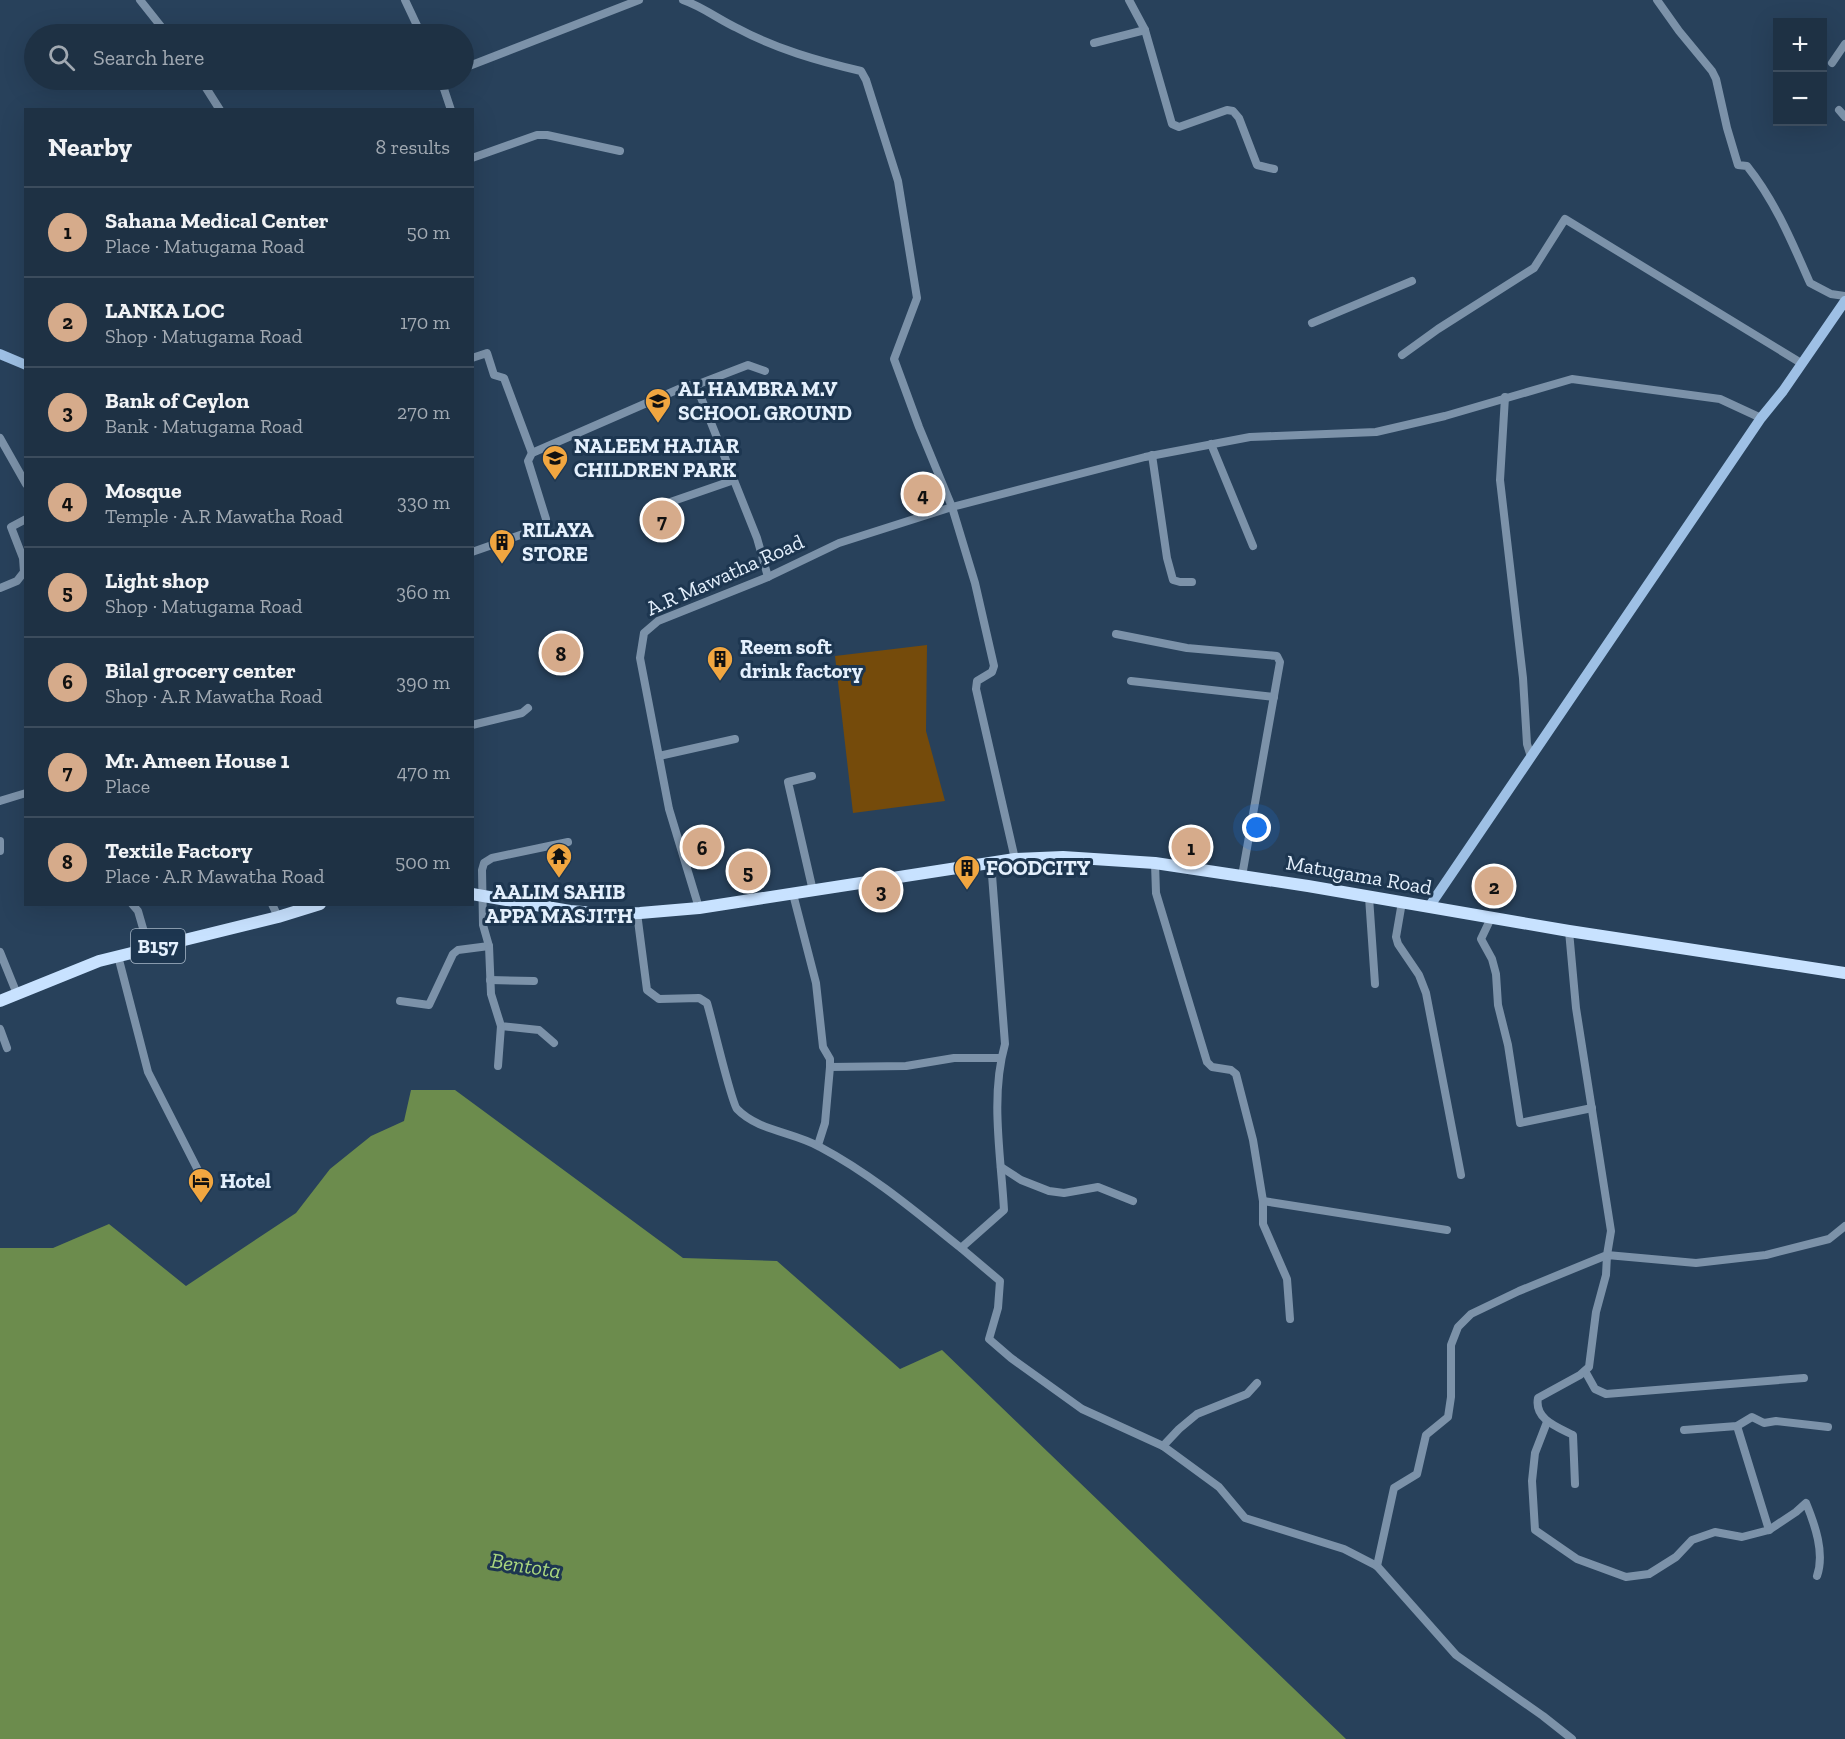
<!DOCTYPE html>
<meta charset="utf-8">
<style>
:root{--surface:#1e3144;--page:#2b3d4f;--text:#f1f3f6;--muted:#a1a9b2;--line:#3c4c5d;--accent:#d6ab8b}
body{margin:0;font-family:"Zilla Slab",serif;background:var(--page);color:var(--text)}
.controls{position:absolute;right:18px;top:18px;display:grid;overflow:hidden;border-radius:0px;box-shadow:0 6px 24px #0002}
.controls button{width:54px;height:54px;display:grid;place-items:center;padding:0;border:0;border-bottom:2px solid var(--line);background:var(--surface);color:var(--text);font:30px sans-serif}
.you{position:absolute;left:1257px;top:828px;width:21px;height:21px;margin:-15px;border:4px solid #fff;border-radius:50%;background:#1a73e8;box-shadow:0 0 0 9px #1a73e833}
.badge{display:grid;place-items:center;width:39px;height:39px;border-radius:50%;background:var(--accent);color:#111;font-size:20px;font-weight:700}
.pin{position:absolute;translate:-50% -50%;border:3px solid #fff;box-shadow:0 2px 6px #0006}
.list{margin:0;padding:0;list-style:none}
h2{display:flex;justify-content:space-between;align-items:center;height:78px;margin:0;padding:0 24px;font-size:26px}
h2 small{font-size:20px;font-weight:400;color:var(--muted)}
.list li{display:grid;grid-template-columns:39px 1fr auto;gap:18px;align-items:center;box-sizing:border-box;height:90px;padding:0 24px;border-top:2px solid var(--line)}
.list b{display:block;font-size:22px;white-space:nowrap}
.list p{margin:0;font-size:20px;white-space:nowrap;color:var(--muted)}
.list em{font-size:20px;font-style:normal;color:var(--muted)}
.icon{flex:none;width:33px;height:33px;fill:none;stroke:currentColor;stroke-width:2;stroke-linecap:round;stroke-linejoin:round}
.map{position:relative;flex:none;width:1845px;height:1739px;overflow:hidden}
.search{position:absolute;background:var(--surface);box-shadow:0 6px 24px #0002;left:24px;top:24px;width:450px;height:66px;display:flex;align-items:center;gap:15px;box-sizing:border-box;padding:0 21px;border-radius:33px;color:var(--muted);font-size:22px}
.panel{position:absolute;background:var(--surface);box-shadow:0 6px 24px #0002;left:24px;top:108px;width:450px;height:798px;border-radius:0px}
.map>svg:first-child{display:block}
.green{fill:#754b0b}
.water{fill:#6c8c4d}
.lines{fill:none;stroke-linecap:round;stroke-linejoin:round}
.street{stroke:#7c92a9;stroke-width:8}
.secondary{stroke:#9ec0e5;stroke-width:10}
.primary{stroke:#c8e2ff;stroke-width:12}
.labels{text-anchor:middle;stroke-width:6;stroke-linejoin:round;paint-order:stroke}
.shield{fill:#1d3650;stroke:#a8b8c9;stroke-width:1.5}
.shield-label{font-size:20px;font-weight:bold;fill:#e4f0fd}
.poi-label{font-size:21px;font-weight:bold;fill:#e4f0fd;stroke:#1d3650;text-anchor:start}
.street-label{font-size:21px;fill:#e4f0fd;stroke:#1d3650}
.water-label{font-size:22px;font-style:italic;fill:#aad77f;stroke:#1d3650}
</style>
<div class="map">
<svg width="1845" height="1739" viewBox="0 0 1845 1739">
<rect width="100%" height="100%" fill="#28415b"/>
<path class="green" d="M 927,645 L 926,731 L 945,801 L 853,813 L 835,656 Z"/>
<path class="water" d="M 411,1090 L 455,1090 L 683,1258 L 777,1261 L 900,1369 L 942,1350 L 1346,1739 L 0,1739 L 0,1248 L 53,1248 L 109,1224 L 186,1286 L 296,1213 L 330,1169 L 371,1136 L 404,1121 Z"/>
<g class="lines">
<g class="street">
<path d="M 140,0 L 167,34"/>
<path d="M 405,0 L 421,34"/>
<path d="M 683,0 C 703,7 718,19 737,28 C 776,49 818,61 861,71 L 866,80 L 898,181 L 917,298 L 894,359 L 919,427 L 952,507 L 975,583 L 994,666 L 992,672 L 977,681 L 976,689 L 1015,859"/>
<path d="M 1129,0 L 1145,30 L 1172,124 L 1179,127 L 1227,110 L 1233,111 L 1239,118 L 1257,165 L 1274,169"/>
<path d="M 1657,0 L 1679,31 L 1712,71 L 1716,79 L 1727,128 L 1738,165 L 1747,166 C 1775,201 1792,242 1810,283 L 1831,294 L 1845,296"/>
<path d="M 1094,43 L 1145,30"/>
<path d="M 1832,63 L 1845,44"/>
<path d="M 464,68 L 639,0"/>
<path d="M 201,80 L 220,110"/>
<path d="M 441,80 L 451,110"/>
<path d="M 1839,110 L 1845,117"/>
<path d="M 472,158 L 537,135 L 547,135 L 620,151"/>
<path d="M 1312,323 L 1412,281"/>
<path d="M 1402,355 L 1438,329 L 1534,268 L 1565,219 L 1801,363"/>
<path d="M 472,358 L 487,353 L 494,375 L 504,378 L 532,453"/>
<path d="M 696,385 L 748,365 L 765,371"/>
<path d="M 1505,397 L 1500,480 L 1523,678 L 1527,744 L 1531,757"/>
<path d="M 0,438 L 26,484"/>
<path d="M 1211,444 L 1253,546"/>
<path d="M 1152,455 L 1167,558 L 1173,580 L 1180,582 L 1192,582"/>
<path d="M 653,508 L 734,480"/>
<path d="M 472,552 L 546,526 L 546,519 L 528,461 L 532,453 L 688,385 L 696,385 L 757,538 L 768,577"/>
<path d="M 0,588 L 17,581 L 24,572 L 23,558 L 11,527 L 26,519"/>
<path d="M 1116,634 L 1187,648 L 1277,656 L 1280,662 L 1242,876"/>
<path d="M 1131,681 L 1274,697"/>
<path d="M 472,725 L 522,713 L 528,708"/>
<path d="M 659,756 L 735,739"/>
<path d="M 812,776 L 788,782 L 813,891"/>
<path d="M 0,801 L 26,793"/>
<path d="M 0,841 L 0,851"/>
<path d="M 1155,863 L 1156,893 L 1207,1062 L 1212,1067 L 1231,1070 L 1236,1074 L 1253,1140 L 1263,1201 L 1263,1224 L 1287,1279 L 1290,1319"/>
<path d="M 793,894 L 816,983 L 823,1047 L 830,1059 L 830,1067 L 906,1066 L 954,1058 L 1001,1058"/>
<path d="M 1369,897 L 1375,984"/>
<path d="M 1402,902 L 1396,937 L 1398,944 L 1419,975 L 1426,993 L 1461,1175"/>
<path d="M 132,904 L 138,911 L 149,949"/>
<path d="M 272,904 L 278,917"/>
<path d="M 699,908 L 669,809 L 640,658 L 644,633 L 658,621 L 768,577 L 839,543 L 952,507 L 1145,457 L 1250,437 L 1376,432 L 1445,416 L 1572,379 L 1720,399 L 1761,418"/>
<path d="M 637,913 L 647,990 L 659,999 L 699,998 L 707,1003 C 712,1019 731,1102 737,1109 C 758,1131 794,1132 820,1147 C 871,1174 916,1212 961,1248 L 1004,1210 C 1001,1156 990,1097 1005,1044 L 991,862"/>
<path d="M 1491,918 L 1481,939 L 1492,959 L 1496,974 L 1498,1005 L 1508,1045 L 1520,1123 L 1592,1108"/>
<path d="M 0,952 L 17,994"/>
<path d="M 118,956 L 148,1072 L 202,1178"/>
<path d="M 490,980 L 534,981"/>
<path d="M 400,1001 L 429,1005 L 453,954 L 458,950 L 489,946"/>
<path d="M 0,1029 L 7,1048"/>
<path d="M 554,1043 L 539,1030 L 501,1026 L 491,994 L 489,946 L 483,925 L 482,870 L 484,863 L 492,858 L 568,842"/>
<path d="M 498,1066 L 501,1026"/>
<path d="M 818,1145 L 825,1123 L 830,1067"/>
<path d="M 1001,1167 L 1021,1180 L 1049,1191 L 1064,1193 L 1098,1187 L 1133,1201"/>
<path d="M 1263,1201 L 1447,1230"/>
<path d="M 961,1248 L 1000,1281 L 998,1308 L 989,1339 L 1011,1358 L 1082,1409 L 1163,1446 L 1219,1487 L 1245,1518 L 1344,1549 L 1377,1566 L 1456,1655 L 1543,1716 L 1572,1739"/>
<path d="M 1585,1371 L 1595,1389 L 1606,1394 L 1804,1378"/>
<path d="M 1547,1422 L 1535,1453 L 1532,1481 L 1535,1530 L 1577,1559 L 1626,1577 L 1649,1574 L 1676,1557 L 1692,1540 L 1715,1532 L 1742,1537 L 1769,1530 L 1737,1426"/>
<path d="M 1684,1430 L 1737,1426 L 1752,1417 L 1764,1423 L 1776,1421 L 1828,1427"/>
<path d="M 1163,1446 L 1179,1429 L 1197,1414 L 1247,1394 L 1257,1383"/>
<path d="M 1575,1484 L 1573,1435 C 1557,1427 1534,1419 1538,1398 L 1580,1375 L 1589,1367 L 1596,1312 L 1606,1275 L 1607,1255 L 1696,1263 L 1766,1255 L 1829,1239 L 1845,1226"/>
<path d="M 1769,1530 L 1796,1512 L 1806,1503 C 1815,1525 1825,1553 1817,1576"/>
<path d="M 1377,1566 L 1394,1488 L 1417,1474 L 1426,1435 L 1448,1417 L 1451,1397 L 1451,1345 L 1458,1327 L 1471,1314 L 1519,1291 L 1607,1255 L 1611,1231 L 1576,1008 L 1569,931"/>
</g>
<g class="secondary">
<path d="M 0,354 L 26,365"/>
<path d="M 1429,907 L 1761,418 L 1783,391 L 1845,301"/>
</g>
<g class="primary">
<path d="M 472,894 L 570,911 L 608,914 L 640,913 L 699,908 L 1015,859 L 1063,857 L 1155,863 L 1308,886 L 1569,931 L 1845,973"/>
<path d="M 0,1001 L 99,961 L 278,917 L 320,904"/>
</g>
</g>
<defs>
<g id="school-pin" transform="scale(1.35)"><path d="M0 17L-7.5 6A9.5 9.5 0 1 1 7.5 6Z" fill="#f1a640" stroke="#1d3650"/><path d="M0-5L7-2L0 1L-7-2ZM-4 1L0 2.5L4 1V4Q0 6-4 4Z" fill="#111"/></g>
<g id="building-pin" transform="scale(1.35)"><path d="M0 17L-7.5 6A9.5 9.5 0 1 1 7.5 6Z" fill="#f1a640" stroke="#1d3650"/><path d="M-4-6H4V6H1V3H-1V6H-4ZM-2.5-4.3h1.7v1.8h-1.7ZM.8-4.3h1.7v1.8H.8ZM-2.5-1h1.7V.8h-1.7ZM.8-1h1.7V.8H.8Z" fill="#111"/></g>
<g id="temple-pin" transform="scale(1.35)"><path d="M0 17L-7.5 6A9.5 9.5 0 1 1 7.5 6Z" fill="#f1a640" stroke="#1d3650"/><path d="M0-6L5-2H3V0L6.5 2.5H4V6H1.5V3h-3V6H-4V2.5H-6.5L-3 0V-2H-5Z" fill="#111"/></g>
<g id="hotel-pin" transform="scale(1.35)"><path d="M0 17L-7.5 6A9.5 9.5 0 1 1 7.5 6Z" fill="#f1a640" stroke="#1d3650"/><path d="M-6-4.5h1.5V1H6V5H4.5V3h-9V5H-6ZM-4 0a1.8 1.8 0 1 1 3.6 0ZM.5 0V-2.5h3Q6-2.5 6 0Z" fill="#111"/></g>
</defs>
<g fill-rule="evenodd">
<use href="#school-pin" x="658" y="401"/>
<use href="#school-pin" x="555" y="458"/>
<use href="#building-pin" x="502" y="542"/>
<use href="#building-pin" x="720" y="659"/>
<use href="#temple-pin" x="559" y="856"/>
<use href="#building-pin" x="967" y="868"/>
<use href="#hotel-pin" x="201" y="1181"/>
</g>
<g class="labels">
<rect class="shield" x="131" y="929" width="54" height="34" rx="4.5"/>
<g class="shield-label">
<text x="158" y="953">B157</text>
</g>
<g class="poi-label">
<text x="678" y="396">AL HAMBRA M.V<tspan x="678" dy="24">SCHOOL GROUND</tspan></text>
<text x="574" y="453">NALEEM HAJIAR<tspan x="574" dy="24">CHILDREN PARK</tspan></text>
<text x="522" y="537">RILAYA<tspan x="522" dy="24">STORE</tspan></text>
<text x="740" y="654">Reem soft<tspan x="740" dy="24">drink factory</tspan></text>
<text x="986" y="875">FOODCITY</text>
<text x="559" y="899" text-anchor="middle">AALIM SAHIB<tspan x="559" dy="24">APPA MASJITH</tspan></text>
<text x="220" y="1188">Hotel</text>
</g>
<g class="street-label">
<text transform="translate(725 575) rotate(-24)" y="7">A.R Mawatha Road</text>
<text transform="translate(1359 875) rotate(10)" y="7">Matugama Road</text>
</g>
<g class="water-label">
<text transform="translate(526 1565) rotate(9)" y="8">Bentota</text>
</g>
</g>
</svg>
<div class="controls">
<button>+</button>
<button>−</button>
</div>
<div class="you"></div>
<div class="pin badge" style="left:1191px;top:847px">1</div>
<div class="pin badge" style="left:1494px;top:886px">2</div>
<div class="pin badge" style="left:881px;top:890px">3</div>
<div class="pin badge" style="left:923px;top:494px">4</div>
<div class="pin badge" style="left:748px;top:871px">5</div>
<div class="pin badge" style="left:702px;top:847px">6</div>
<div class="pin badge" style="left:662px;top:520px">7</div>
<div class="pin badge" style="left:561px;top:653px">8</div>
<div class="search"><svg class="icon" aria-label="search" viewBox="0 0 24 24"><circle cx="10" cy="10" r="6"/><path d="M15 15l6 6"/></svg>Search here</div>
<section class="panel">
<h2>Nearby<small>8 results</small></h2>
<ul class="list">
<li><span class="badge">1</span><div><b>Sahana Medical Center</b><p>Place · Matugama Road</p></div><em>50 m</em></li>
<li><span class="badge">2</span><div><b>LANKA LOC</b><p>Shop · Matugama Road</p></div><em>170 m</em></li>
<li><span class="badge">3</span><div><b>Bank of Ceylon</b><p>Bank · Matugama Road</p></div><em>270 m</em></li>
<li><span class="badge">4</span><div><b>Mosque</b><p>Temple · A.R Mawatha Road</p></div><em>330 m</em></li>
<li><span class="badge">5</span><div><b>Light shop</b><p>Shop · Matugama Road</p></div><em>360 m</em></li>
<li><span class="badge">6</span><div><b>Bilal grocery center</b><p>Shop · A.R Mawatha Road</p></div><em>390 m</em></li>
<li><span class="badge">7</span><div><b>Mr. Ameen House 1</b><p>Place</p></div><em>470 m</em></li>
<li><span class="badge">8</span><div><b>Textile Factory</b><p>Place · A.R Mawatha Road</p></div><em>500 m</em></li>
</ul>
</section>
</div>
